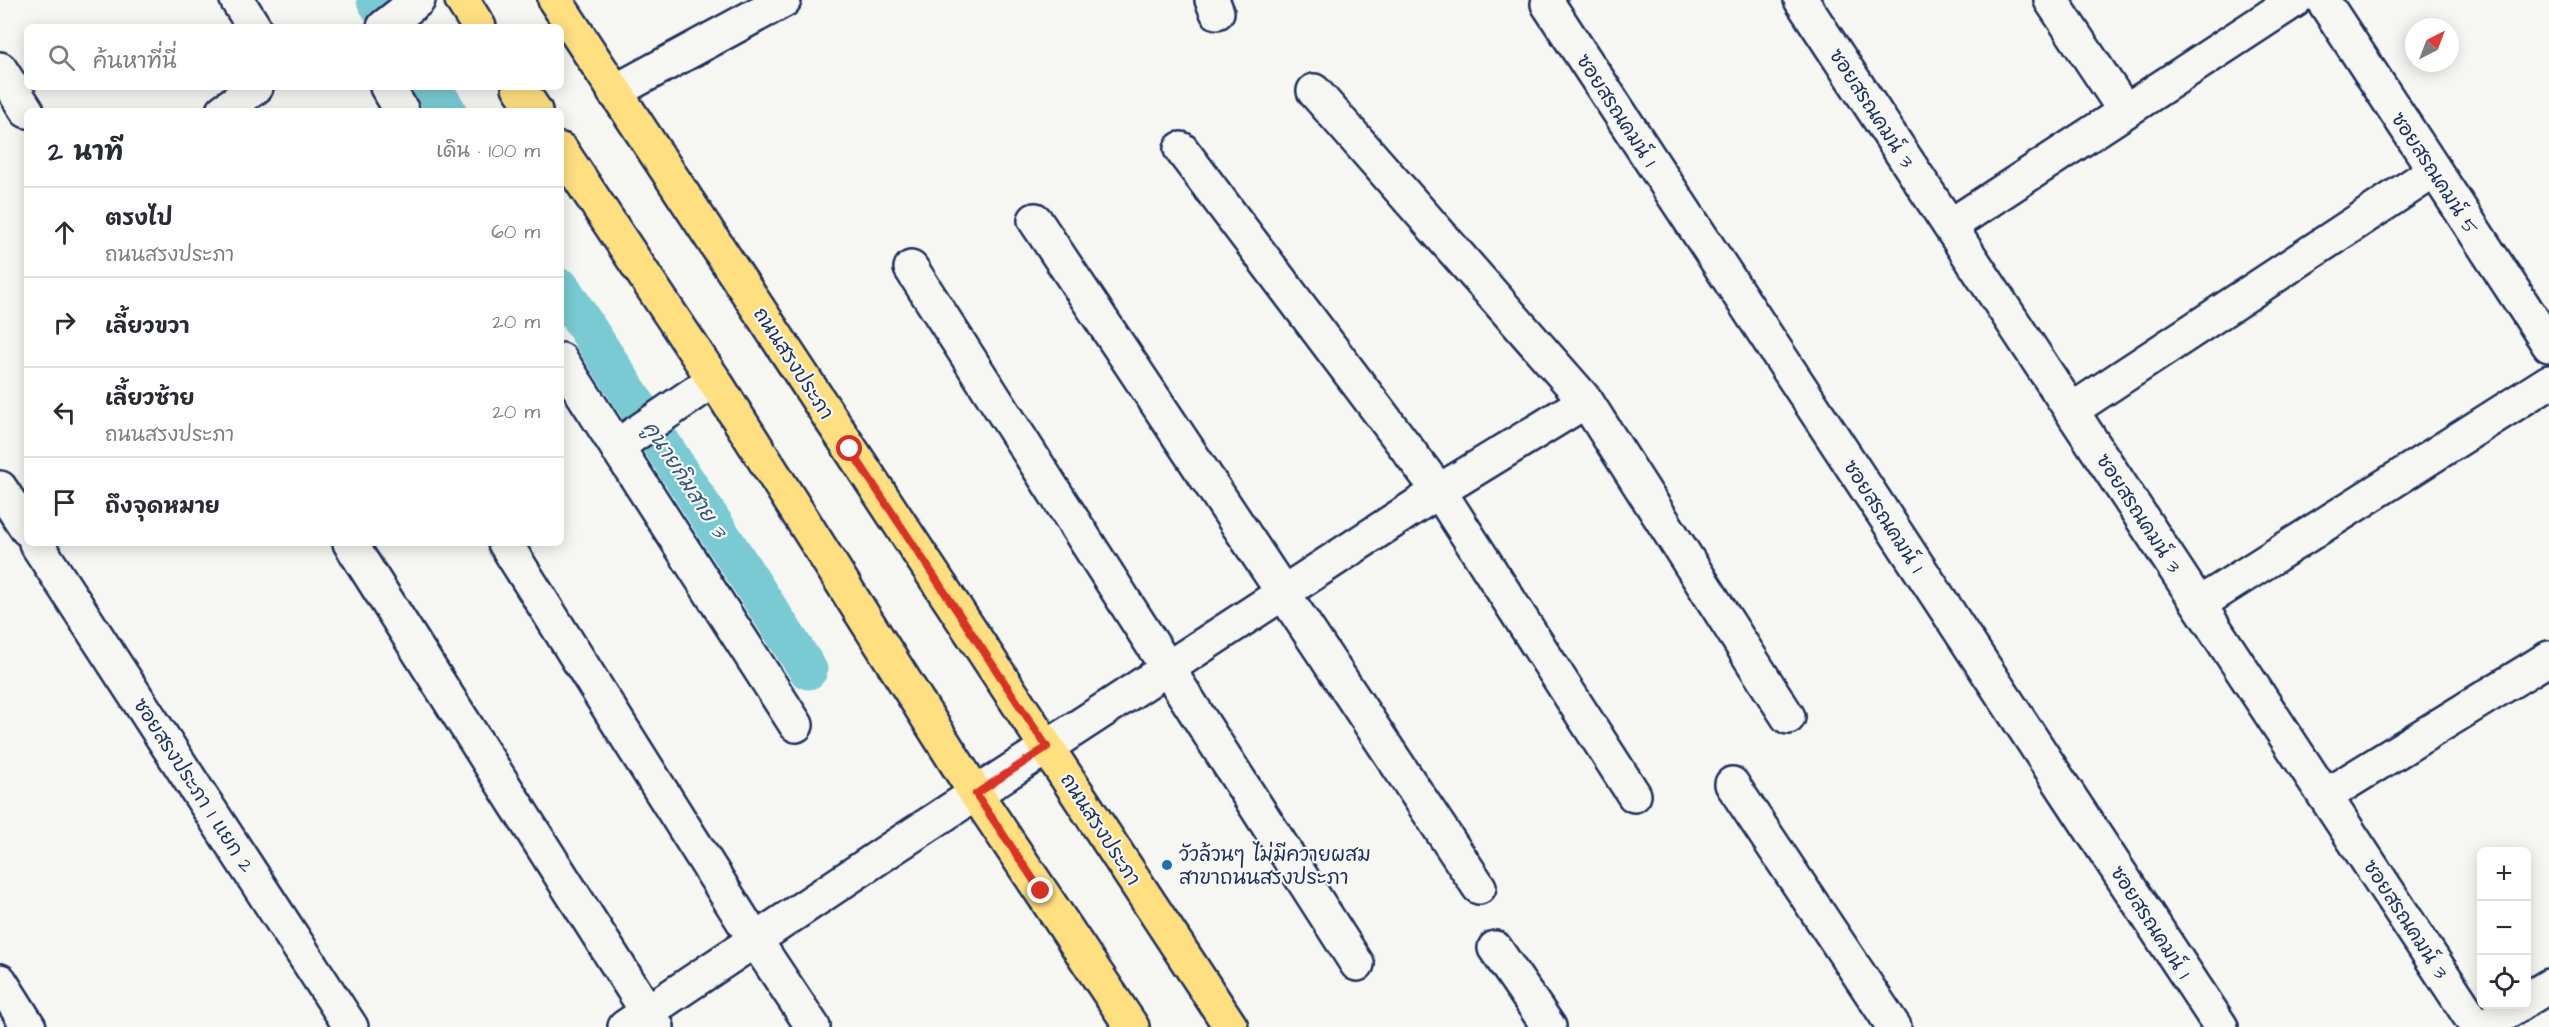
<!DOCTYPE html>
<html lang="th">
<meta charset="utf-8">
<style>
:root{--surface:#fff;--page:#f2f2f3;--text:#2b2b33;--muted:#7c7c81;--line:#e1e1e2}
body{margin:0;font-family:"Architects Daughter","Playpen Sans Thai",sans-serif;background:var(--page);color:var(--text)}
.controls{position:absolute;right:18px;bottom:18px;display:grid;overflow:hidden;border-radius:9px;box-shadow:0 3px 15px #0003}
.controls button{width:54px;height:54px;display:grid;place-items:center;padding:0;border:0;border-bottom:2px solid var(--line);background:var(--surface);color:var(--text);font:30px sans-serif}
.compass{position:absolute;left:2405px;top:18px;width:54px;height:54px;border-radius:50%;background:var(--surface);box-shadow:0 3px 15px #0003;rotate:42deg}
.stop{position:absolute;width:18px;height:18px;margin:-14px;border:4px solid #d93025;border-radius:50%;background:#fff}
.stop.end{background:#d93025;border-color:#fff;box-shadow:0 2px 6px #0008}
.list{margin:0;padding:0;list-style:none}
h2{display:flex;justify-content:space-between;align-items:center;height:78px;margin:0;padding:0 24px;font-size:26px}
h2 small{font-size:20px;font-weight:400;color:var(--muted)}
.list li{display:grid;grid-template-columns:39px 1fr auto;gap:18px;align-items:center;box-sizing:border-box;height:90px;padding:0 24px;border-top:2px solid var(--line)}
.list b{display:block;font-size:22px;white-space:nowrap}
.list p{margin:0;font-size:20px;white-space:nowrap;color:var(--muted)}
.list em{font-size:20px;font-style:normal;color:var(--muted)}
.icon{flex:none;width:33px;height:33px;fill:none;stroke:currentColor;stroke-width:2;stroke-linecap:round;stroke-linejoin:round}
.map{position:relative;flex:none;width:2549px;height:1027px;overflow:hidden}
.search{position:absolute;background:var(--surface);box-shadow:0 3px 15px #0003;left:24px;top:24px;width:540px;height:66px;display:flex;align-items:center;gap:15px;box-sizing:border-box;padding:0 21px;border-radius:9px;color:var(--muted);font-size:22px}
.panel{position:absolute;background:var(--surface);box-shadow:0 3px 15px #0003;left:24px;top:108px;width:540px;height:438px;border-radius:9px}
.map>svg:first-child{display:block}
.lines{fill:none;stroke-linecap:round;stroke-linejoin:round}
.canal{stroke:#79cad2;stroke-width:39}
.minor-casing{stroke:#1b2f5e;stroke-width:38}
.major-casing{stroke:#1b2f5e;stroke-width:38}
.minor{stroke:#f6f6f2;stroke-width:33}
.major{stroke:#ffdf80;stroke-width:33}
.route{stroke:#d93025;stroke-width:8}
.poi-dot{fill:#1f6fb2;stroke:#f6f6f2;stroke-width:2}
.labels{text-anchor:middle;stroke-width:4.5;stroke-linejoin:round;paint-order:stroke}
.street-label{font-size:20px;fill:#1b2f5e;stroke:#f6f6f2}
.poi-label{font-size:20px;fill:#1b2f5e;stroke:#f6f6f2;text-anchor:start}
.water-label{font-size:21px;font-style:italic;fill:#32567b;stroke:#f6f6f2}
</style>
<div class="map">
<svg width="2549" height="1027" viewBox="0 0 2549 1027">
<rect width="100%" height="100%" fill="#f6f6f2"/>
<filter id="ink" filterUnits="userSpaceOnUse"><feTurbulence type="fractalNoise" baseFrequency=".0167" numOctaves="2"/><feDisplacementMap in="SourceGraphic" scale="12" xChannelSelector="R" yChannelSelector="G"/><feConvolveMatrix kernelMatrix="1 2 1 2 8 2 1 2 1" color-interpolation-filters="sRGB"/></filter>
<g filter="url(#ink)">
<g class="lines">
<g class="canal">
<path d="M 376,0 L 393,27"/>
<path d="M 432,87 L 447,111"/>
<path d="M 561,288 L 808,670"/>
</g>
<g class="minor-casing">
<g id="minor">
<path d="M 237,0 L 254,27"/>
<path d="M 1212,0 L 1217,12"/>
<path d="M 1801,0 L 2477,1027"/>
<path d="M 2051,0 L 2125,111"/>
<path d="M 2323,0 L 2549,345"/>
<path d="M 1548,4 L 2221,1027"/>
<path d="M 384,27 L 418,0"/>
<path d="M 0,69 L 27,111"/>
<path d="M 387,87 L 402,111"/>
<path d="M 1314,91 L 1586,401 L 1788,717"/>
<path d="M 614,92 L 784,0"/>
<path d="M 223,111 L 256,87"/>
<path d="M 1181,149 L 1439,491 L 1634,795"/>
<path d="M 1035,220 L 1479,887"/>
<path d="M 1950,226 L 2295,0"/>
<path d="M 911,268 L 1357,964"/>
<path d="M 561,360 L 796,725"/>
<path d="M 2072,410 L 2434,171"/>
<path d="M 618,449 L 632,436 L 714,380"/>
<path d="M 0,488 L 27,529"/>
<path d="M 36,543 L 351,1027"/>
<path d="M 350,543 L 657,1027"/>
<path d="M 505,543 L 755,940 L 813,1027"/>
<path d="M 2199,604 L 2549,382"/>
<path d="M 1732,784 L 1894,1027"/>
<path d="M 2325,796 L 2549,658"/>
<path d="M 1495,948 L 1549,1027"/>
<path d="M 0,981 L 29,1027"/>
<path d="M 2526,1000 L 2549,986"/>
<path d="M 625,1027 L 894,847 L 1439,491 L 1586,401"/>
<path d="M 2483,1027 L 2519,1004"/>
</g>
</g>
<g class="major-casing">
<g id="major">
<path d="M 462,0 L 479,27"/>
<path d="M 555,0 L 1231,1027"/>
<path d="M 519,87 L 535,111"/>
<path d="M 561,150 L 714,380 L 976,794 L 1132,1027"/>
</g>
</g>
<use href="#minor" class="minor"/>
<use href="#major" class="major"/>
</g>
</g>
<g class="lines" filter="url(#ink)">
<path class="route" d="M 850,449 L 1047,747 L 976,794 L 1041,891"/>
</g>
<circle class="poi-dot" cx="1167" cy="865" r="6"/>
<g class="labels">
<g class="street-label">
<text transform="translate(1872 108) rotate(57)" y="7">ซอยสรณคมน์ 3</text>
<text transform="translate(1617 110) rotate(57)" y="7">ซอยสรณคมน์ 1</text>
<text transform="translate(2435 173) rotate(57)" y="7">ซอยสรณคมน์ 5</text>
<text transform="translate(794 363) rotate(57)" y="7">ถนนสรงประภา</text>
<text transform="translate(2139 513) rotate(57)" y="7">ซอยสรณคมน์ 3</text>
<text transform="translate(1884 516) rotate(57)" y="7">ซอยสรณคมน์ 1</text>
<text transform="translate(194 785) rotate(57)" y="7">ซอยสรงประภา 1 แยก 2</text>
<text transform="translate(1101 829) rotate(57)" y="7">ถนนสรงประภา</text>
<text transform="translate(2406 919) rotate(57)" y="7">ซอยสรณคมน์ 3</text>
<text transform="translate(2151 922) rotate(57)" y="7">ซอยสรณคมน์ 1</text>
</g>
<g class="poi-label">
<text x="1179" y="861">วัวล้วนๆ ไม่มีควายผสม<tspan x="1179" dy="23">สาขาถนนสรงประภา</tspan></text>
</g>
<g class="water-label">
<text transform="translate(685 479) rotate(57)" y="7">คูนายกิมสาย 3</text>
</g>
</g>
</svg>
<div class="controls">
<button>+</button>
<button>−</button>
<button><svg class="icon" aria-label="locate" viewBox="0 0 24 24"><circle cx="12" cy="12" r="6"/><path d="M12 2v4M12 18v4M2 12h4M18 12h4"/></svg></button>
</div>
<svg class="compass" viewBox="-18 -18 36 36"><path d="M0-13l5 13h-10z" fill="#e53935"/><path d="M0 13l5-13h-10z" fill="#7c7c81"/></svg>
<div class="stop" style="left:850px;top:449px"></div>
<div class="stop end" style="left:1041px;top:891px"></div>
<div class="search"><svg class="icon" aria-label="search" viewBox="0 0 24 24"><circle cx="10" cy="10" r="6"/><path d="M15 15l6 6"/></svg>ค้นหาที่นี่</div>
<section class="panel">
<h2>2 นาที<small>เดิน · 100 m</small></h2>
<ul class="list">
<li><svg class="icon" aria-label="ahead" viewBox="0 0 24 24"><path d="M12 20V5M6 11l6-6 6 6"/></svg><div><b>ตรงไป</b><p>ถนนสรงประภา</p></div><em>60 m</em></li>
<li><svg class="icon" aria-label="right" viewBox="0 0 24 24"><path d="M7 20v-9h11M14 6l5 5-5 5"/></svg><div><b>เลี้ยวขวา</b></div><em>20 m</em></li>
<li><svg class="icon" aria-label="left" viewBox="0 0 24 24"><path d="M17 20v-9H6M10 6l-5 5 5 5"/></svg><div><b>เลี้ยวซ้าย</b><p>ถนนสรงประภา</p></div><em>20 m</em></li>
<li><svg class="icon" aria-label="arrive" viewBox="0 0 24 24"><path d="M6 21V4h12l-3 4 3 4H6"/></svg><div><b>ถึงจุดหมาย</b></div></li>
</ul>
</section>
</div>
